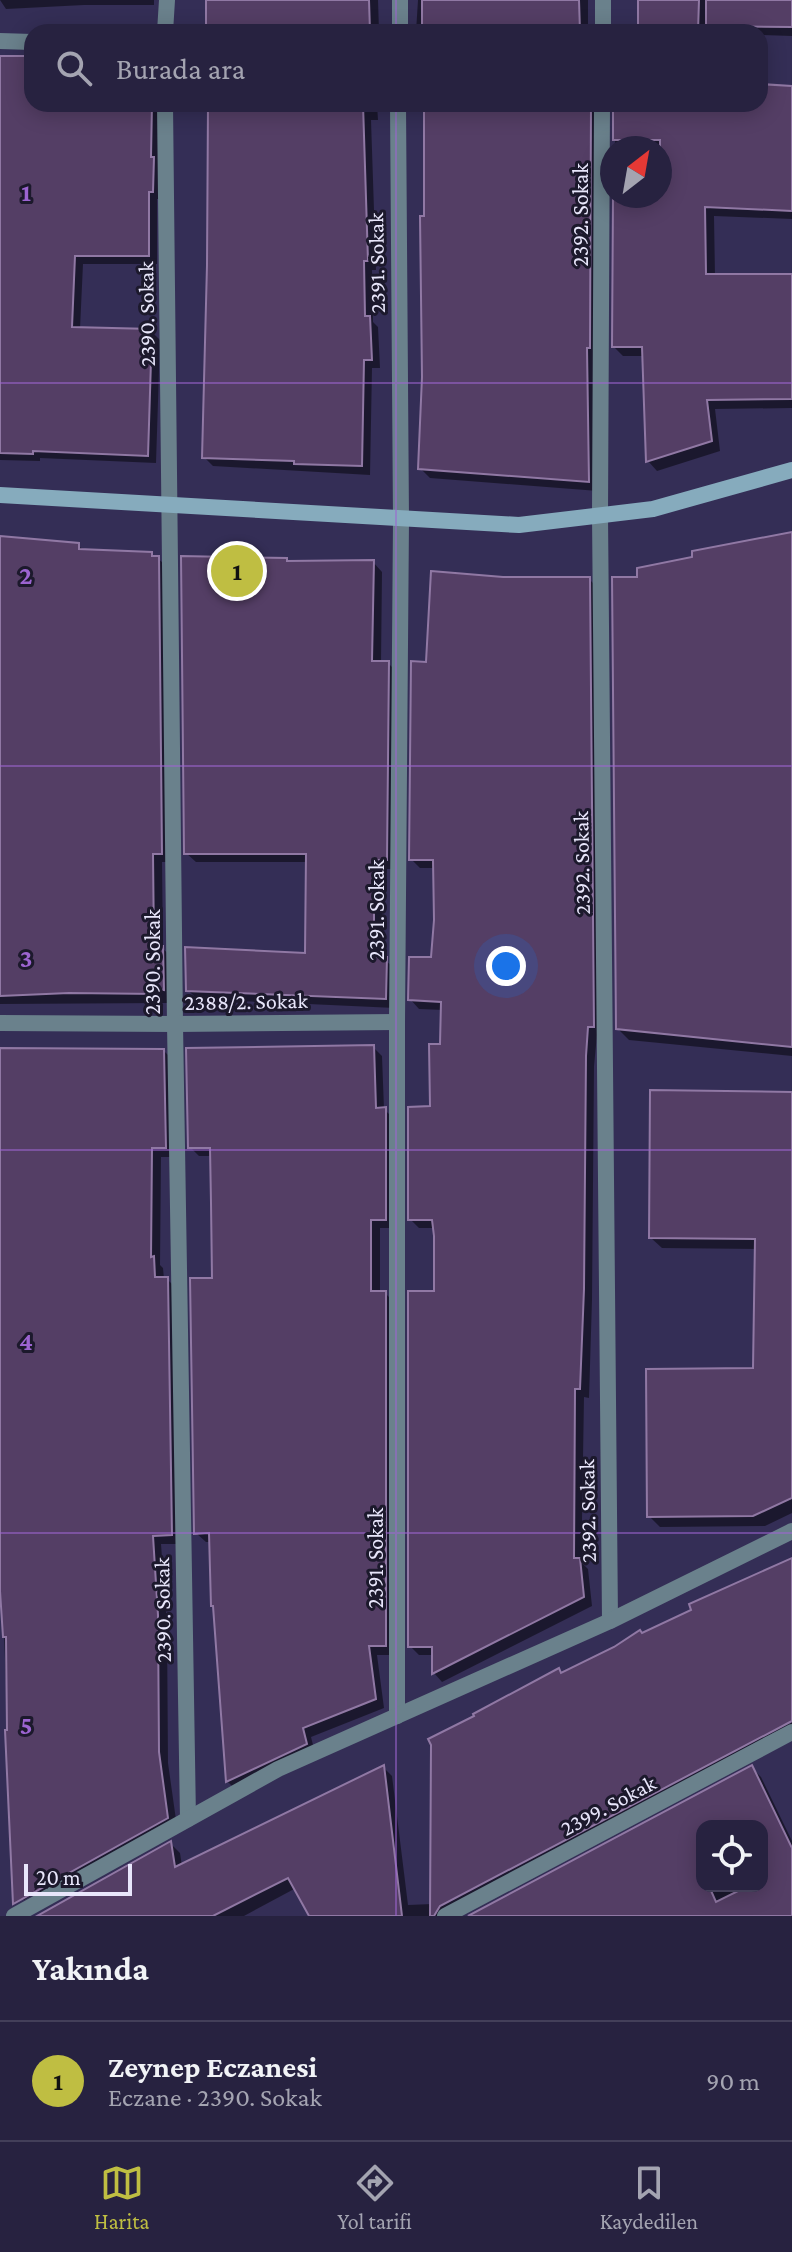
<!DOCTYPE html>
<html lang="tr">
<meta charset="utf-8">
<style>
:root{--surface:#272240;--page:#2f2a47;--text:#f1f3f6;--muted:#a4a4b1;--line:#433f59;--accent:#bfbe42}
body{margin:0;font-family:"Crimson Pro",serif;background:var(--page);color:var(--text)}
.controls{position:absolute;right:24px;bottom:24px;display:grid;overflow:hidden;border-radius:16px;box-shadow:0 4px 20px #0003}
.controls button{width:72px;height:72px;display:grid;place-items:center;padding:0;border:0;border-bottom:2px solid var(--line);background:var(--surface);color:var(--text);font:40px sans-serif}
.compass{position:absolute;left:600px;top:136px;width:72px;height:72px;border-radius:50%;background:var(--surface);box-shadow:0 4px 20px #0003;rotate:31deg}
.scale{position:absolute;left:24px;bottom:20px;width:108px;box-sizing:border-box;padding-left:8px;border:4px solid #e8e6fb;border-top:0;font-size:22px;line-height:28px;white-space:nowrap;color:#e8e6fb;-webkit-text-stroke:6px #1c192c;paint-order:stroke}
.you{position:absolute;left:506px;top:966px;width:28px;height:28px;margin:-20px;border:6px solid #fff;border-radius:50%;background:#1a73e8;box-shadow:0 0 0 12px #1a73e833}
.badge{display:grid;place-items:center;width:52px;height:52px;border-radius:50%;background:var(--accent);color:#111;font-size:26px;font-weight:700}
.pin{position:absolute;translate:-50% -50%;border:4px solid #fff;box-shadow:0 2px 8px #0006}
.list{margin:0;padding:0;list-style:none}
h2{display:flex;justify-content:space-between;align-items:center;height:104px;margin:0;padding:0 32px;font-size:34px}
h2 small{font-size:26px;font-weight:400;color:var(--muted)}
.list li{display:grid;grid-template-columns:52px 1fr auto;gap:24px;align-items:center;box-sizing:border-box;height:120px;padding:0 32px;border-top:2px solid var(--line)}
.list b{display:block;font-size:30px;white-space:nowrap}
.list p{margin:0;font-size:26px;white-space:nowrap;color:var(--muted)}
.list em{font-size:26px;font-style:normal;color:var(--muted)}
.icon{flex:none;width:44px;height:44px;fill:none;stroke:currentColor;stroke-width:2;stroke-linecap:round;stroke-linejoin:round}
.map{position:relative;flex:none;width:792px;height:1916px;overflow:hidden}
.search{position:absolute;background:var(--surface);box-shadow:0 4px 20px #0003;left:24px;right:24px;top:24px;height:88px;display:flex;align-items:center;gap:20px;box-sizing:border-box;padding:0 28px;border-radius:24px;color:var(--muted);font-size:30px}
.sheet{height:224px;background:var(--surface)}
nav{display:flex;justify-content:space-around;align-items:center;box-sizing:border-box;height:112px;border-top:2px solid var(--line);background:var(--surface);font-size:22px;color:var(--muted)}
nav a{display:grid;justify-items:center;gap:4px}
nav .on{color:var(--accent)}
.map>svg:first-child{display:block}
.shadow{fill:#0007;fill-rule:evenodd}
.building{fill:#543e65;stroke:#9078a4;stroke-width:2;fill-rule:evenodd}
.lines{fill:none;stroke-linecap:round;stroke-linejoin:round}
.minor{stroke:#6a818c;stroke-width:16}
.secondary{stroke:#86abbd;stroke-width:16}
.grid{fill:none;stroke:#9c64d1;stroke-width:2;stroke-opacity:0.55}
.labels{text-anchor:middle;stroke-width:6;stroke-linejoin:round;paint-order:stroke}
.street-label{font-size:22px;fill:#e8e6fb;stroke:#1c192c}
.grid-label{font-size:26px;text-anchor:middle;font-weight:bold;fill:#9c64d1;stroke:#1c192c;stroke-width:6;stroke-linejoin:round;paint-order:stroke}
</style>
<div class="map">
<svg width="792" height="1916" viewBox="0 0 792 1916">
<rect width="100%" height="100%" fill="#342e56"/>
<g class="shadow">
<path d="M 0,0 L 154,0 L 154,5 L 84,5 L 6,9 Z"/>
<path d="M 207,0 L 378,0 L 379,32 L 208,32 Z"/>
<path d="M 418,0 L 588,0 L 588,32 L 416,32 Z"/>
<path d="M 641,0 L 792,0 L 792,36 L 760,35 L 760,32 L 639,32 Z"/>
<path d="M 32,58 L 32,104 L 159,104 L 160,199 L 157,199 L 157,264 L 83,264 L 80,329 L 151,331 L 160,340 L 156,463 L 40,458 L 40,461 L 0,460 L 0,113 Z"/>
<path d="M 760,86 L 792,88 L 792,219 L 714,216 L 715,276 L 792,276 L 792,408 L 715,409 L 720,451 L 657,471 L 648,461 L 644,356 L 623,356 L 614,347 L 615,196 L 660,196 L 660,148 L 615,148 L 615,104 L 760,104 Z"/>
<path d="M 208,104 L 377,104 L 378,120 L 371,120 L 376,270 L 372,270 L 373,322 L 378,327 L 380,368 L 372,368 L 370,475 L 213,466 L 204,457 L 209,265 Z"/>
<path d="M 425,104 L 608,104 L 598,491 L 430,478 L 420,468 L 426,218 Z"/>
<path d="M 792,534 L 792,1056 L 629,1040 L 618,1029 L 639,579 Z"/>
<path d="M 0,538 L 78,545 L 84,551 L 151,553 L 168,567 L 171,862 L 162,862 L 163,949 L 172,957 L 167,1003 L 0,1004 Z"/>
<path d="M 287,560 L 289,563 L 373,562 L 382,572 L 381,663 L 388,663 L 398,673 L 396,869 L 384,869 L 382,914 L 383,959 L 395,968 L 395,1008 L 197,999 L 188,990 L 307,955 L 307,862 L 196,862 L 186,853 Z"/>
<path d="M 503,579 L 589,579 L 598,588 L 597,1035 L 594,1066 L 592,1300 L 589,1398 L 584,1397 L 582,1520 L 582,1563 L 588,1569 L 592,1606 L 442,1682 L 434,1673 L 434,1655 L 419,1655 L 410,1646 L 435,1293 L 435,1228 L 419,1228 L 410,1219 L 442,1046 L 443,1010 L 419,1009 L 410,999 L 432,959 L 436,920 L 435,868 L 420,868 L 411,859 L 427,664 Z"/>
<path d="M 373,1047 L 382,1056 L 384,1109 L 394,1119 L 394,1228 L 380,1228 L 380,1293 L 385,1293 L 394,1302 L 394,1655 L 377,1655 L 384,1708 L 311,1737 L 315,1753 L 236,1790 L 228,1782 L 211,1542 L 206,1542 L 196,1533 L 214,1280 L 212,1156 L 199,1156 L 190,1147 Z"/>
<path d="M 164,1051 L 173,1060 L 175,1157 L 161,1157 L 160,1265 L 163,1268 L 164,1279 L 167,1279 L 177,1289 L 181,1544 L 161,1544 L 167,1626 L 168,1763 L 177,1827 L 47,1899 L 39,1891 L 24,1900 L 15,1891 L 0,1542 L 0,1143 Z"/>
<path d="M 792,1094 L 792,1513 L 765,1526 L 660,1527 L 649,1516 L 755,1370 L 757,1249 L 662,1248 L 651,1238 Z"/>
<path d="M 792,1559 L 792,1734 L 449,1916 L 311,1916 L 296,1888 L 244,1916 L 51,1916 L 171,1844 L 180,1853 L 182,1866 L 383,1767 L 392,1776 L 408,1905 L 432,1904 L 563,1675 Z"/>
<path d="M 752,1768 L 761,1777 L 792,1841 L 792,1916 L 473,1916 ZM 702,1826 L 762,1826 L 762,1886 L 702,1886 Z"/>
</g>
<g class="building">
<path d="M 206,0 L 369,0 L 370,32 L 206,32 Z"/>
<path d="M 422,0 L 579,0 L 580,32 L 422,32 Z"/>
<path d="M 638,0 L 699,0 L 698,32 L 638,32 Z"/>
<path d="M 706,0 L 792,0 L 792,27 L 706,26 Z"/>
<path d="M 0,56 L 32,56 L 32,104 L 152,104 L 151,157 L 154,157 L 153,192 L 149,192 L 149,256 L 75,256 L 72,327 L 152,329 L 148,456 L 33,451 L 33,454 L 0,453 Z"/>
<path d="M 760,84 L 792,86 L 792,211 L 705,207 L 706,274 L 792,274 L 792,399 L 707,400 L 712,441 L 646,462 L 642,347 L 612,347 L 613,196 L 660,196 L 660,140 L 613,140 L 613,104 L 760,104 Z"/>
<path d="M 208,104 L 363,104 L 368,261 L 364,261 L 365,316 L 370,316 L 372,360 L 364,360 L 362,466 L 294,464 L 294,461 L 202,458 L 207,265 Z"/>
<path d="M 510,104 L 591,104 L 590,348 L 587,348 L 589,482 L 418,469 L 422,377 L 420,216 L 424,216 L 424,107 L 510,107 Z"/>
<path d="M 792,532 L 792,1047 L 616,1029 L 612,577 L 637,577 L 637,568 L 692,557 L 692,551 Z"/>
<path d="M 0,536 L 79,543 L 79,549 L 152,552 L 152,556 L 159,556 L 162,854 L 153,854 L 154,946 L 163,946 L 164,990 L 158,989 L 158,994 L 69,993 L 0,996 Z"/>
<path d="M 181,556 L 287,558 L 287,561 L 374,560 L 372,661 L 389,661 L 387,860 L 375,860 L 374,903 L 374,957 L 387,957 L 386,999 L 186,991 L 185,947 L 305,953 L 306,854 L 184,854 Z"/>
<path d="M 431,571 L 503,577 L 590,577 L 594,1027 L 588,1027 L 586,1056 L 584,1289 L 580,1389 L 575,1389 L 574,1558 L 580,1558 L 584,1597 L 432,1674 L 432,1647 L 408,1647 L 408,1291 L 434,1291 L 434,1236 L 432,1220 L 408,1220 L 408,1107 L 430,1106 L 429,1044 L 440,1044 L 441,1002 L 408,1000 L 409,957 L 431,957 L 434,920 L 433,860 L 409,860 L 411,661 L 426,662 Z"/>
<path d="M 374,1045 L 376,1108 L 386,1107 L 386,1220 L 371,1220 L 371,1291 L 386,1291 L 386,1646 L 369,1646 L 376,1699 L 303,1728 L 307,1744 L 226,1782 L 213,1606 L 211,1606 L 209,1533 L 194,1534 L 190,1278 L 212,1278 L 211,1203 L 210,1148 L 188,1148 L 186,1048 Z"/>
<path d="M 0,1048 L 164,1049 L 166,1148 L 152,1148 L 151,1257 L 154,1256 L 155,1277 L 168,1277 L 172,1535 L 153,1536 L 158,1615 L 159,1752 L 168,1818 L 13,1904 L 5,1730 L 7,1730 L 6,1637 L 3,1637 L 0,1591 Z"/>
<path d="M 650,1090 L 792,1092 L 792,1498 L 753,1516 L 647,1517 L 646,1369 L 753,1368 L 755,1239 L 649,1238 Z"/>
<path d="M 792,1558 L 792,1721 L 440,1906 L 434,1916 L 430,1916 L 431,1745 L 428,1739 L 474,1716 L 473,1714 L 559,1668 L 561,1673 L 614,1647 L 640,1630 L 642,1633 L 691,1610 L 689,1604 Z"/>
<path d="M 384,1765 L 402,1916 L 309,1916 L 288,1878 L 213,1916 L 37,1916 L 171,1841 L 175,1867 Z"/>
<path d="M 752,1765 L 792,1848 L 792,1916 L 468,1916 ZM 702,1826 L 762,1826 L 762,1886 L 748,1886 L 716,1902 L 709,1886 L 702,1886 Z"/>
</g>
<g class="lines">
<g class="minor">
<path d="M 165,32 L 167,0"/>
<path d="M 400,32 L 400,0"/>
<path d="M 603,32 L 603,0"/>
<path d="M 0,41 L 32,42"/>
<path d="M 165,104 L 175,1024 L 188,1819"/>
<path d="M 602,104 L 600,515 L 610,1621"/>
<path d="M 0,1023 L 175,1024 L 397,1022"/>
<path d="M 397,1716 L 397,1022 L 401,520 L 398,104"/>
<path d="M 14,1916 L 278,1769 L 610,1621 L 792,1531"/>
<path d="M 445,1916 L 792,1732"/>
</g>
<path class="secondary" d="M 0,495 L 519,525 L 653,509 L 792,470"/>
</g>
<path class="grid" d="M 396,0 L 396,32M 396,104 L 396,1916M 0,383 L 792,383M 0,766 L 792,766M 0,1150 L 792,1150M 0,1533 L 792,1533"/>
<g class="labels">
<g class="street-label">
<text transform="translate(580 215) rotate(-90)" y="8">2392. Sokak</text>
<text transform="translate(376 263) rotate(-91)" y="8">2391. Sokak</text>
<text transform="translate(146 314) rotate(-91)" y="8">2390. Sokak</text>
<text transform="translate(581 863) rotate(-91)" y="8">2392. Sokak</text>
<text transform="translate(376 910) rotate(-90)" y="8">2391. Sokak</text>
<text transform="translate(152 962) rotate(-90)" y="8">2390. Sokak</text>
<text transform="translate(246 1001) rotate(-1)" y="8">2388/2. Sokak</text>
<text transform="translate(587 1511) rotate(-91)" y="8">2392. Sokak</text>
<text transform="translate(375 1558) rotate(-90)" y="8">2391. Sokak</text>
<text transform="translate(162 1610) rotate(-91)" y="8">2390. Sokak</text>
<text transform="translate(608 1805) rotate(-28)" y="8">2399. Sokak</text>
</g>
</g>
<g class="grid-label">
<text x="26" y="201">1</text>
<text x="26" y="584">2</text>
<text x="26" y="967">3</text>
<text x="26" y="1350">4</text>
<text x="26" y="1734">5</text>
</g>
</svg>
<div class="controls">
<button><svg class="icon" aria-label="locate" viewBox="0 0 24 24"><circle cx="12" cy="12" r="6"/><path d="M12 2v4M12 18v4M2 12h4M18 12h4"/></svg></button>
</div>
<svg class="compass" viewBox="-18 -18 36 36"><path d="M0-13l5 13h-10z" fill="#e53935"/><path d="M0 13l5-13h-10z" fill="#a4a4b1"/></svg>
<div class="scale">20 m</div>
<div class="you"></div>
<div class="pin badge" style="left:237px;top:571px">1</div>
<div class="search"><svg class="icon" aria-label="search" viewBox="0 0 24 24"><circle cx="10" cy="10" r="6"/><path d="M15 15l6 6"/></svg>Burada ara</div>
</div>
<section class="sheet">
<h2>Yakında<small></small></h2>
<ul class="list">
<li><span class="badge">1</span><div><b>Zeynep Eczanesi</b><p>Eczane · 2390. Sokak</p></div><em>90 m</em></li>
</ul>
</section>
<nav>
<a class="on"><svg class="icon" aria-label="map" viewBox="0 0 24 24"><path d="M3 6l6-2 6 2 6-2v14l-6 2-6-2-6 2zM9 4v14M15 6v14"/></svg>Harita</a>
<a><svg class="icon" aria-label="directions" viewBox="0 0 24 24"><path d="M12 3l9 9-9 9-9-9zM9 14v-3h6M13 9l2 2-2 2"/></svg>Yol tarifi</a>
<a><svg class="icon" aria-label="saved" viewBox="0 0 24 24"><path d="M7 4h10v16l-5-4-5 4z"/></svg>Kaydedilen</a>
</nav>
